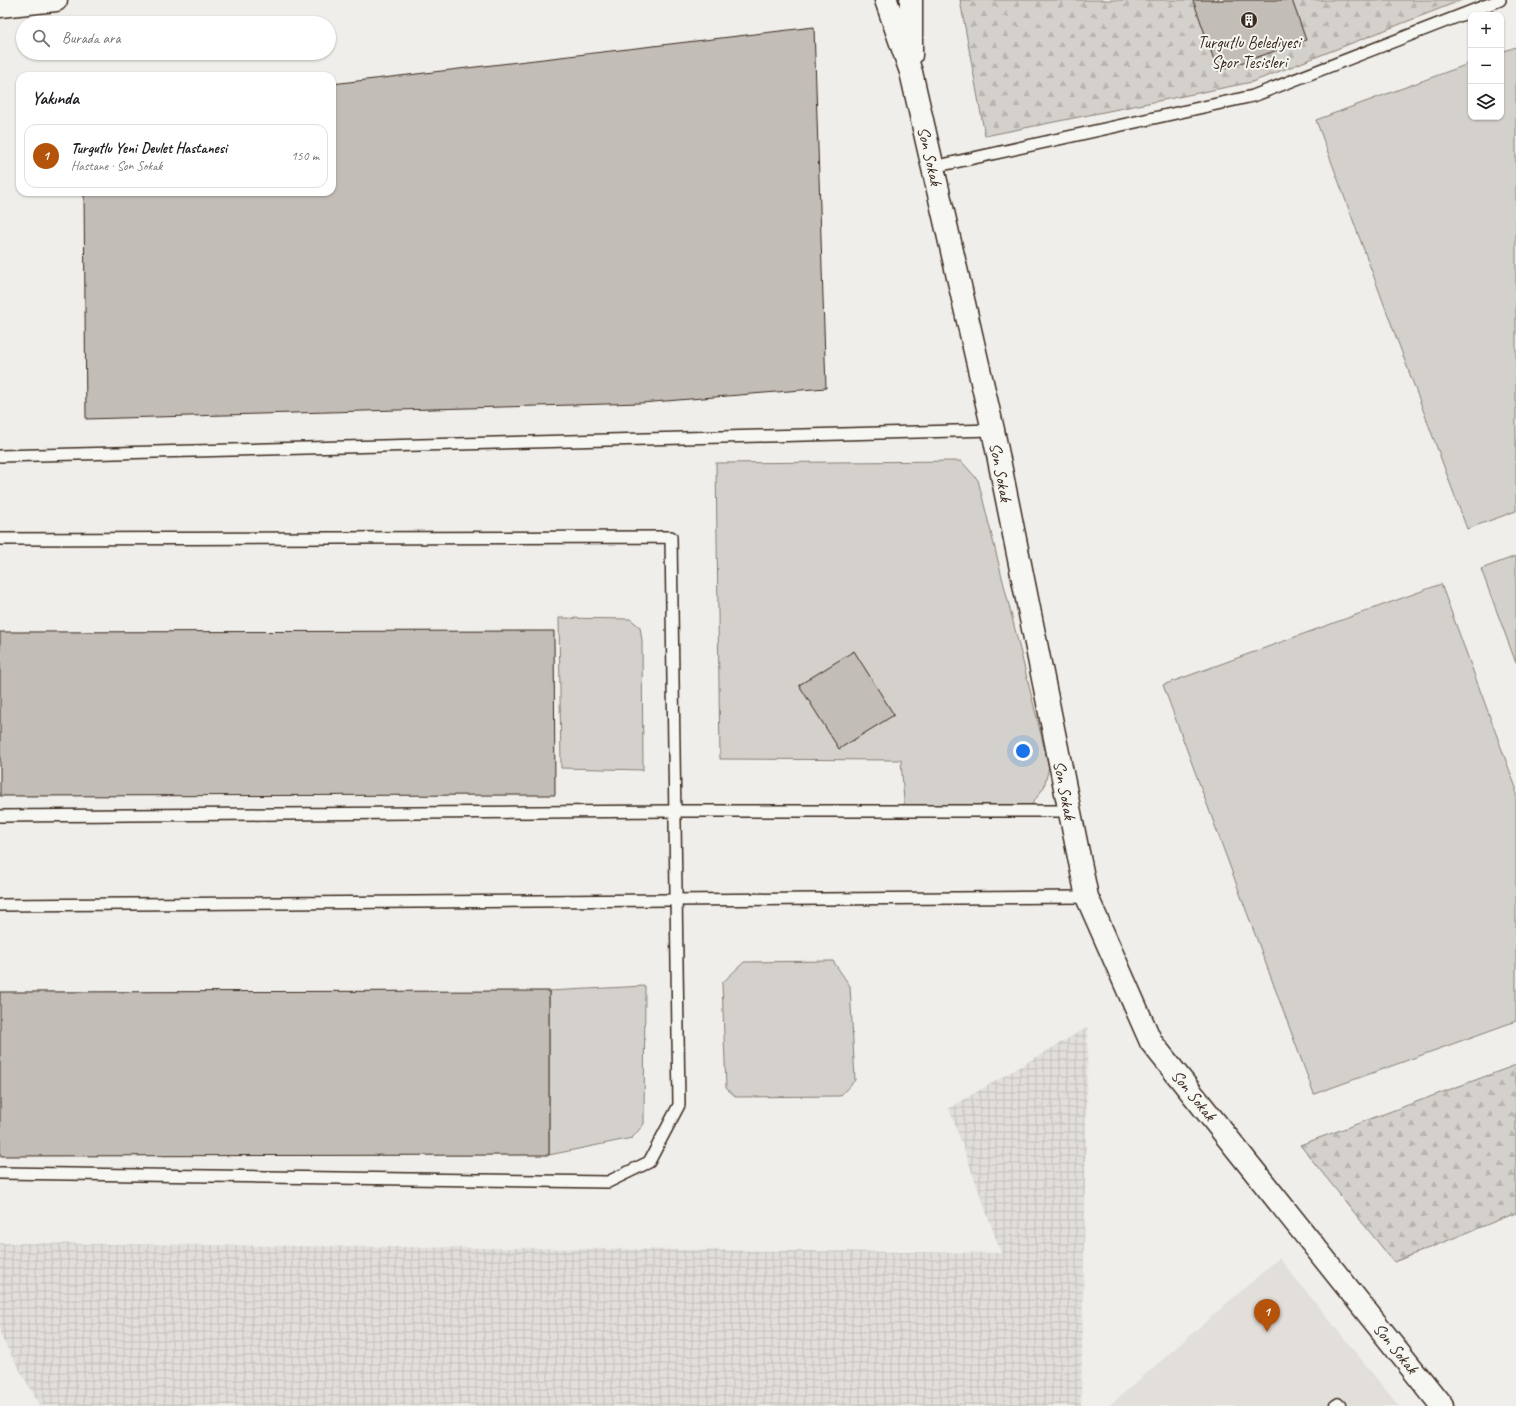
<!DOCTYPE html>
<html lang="tr">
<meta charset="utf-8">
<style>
:root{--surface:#fff;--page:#f2f2f2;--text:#202124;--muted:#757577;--line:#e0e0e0;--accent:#b45309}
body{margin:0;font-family:Caveat,sans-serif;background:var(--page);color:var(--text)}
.controls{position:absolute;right:12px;top:12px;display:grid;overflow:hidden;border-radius:8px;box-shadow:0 1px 3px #0004}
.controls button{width:36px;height:36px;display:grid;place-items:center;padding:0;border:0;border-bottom:1px solid var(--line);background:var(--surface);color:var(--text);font:20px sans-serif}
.you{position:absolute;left:1023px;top:751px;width:14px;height:14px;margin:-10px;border:3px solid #fff;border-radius:50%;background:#1a73e8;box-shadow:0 0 0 6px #1a73e833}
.badge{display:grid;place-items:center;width:26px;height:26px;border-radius:50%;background:var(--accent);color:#fff;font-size:13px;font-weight:700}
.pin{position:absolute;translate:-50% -33px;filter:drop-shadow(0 1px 2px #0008)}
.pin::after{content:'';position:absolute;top:21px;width:14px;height:12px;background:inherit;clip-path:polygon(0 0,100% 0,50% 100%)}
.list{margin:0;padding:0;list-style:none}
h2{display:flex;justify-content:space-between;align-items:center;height:52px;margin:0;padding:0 16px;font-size:17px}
h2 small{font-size:13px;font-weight:400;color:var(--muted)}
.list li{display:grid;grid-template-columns:26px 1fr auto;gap:12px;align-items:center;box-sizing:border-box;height:64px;margin:0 8px 8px;padding:0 8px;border:1px solid var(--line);border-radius:12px}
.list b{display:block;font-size:15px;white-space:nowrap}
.list p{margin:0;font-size:13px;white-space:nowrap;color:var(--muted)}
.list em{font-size:13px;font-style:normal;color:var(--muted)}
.icon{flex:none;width:22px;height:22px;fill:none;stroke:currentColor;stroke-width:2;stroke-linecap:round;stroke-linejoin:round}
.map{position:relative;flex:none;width:1516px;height:1406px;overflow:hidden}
.search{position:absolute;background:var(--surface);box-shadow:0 1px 3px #0004;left:16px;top:16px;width:320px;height:44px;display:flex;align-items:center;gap:10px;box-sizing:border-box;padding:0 14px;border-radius:22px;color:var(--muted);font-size:15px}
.panel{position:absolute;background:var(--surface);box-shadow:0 1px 3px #0004;left:16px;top:72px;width:320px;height:124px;border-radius:12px}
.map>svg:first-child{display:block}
.built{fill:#e2dfdb}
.industrial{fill:url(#industrial-grid)}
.grass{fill:#d4d1cc;stroke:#887e75}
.forest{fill:url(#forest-firs);stroke:#887e75}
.building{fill:#c2bdb7;stroke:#3b2a1e}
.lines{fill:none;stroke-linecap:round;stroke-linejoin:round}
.lane-casing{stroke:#3b2a1e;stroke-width:14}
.secondary-casing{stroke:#3b2a1e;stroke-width:25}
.lane{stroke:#f6f6f2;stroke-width:11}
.secondary{stroke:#f6f6f2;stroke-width:22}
.labels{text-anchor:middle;stroke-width:4;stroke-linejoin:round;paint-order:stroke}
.poi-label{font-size:17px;fill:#3b2a1e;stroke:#f6f6f2}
.street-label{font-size:17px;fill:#3b2a1e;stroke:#f6f6f2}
</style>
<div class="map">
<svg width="1516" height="1406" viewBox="0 0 1516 1406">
<defs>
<pattern id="industrial-grid" width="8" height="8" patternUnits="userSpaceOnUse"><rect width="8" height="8" fill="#e2dfdb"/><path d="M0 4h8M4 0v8" fill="none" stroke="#c3c0bc"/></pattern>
<pattern id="forest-firs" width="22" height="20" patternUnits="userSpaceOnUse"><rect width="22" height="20" fill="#d4d1cc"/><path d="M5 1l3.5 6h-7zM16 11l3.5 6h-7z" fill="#b7b4af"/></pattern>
</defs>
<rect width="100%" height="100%" fill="#efeeea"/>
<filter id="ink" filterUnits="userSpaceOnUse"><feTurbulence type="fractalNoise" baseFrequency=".025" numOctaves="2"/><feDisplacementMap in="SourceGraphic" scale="8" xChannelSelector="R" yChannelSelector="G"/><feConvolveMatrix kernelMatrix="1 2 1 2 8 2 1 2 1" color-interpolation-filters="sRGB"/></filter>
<g filter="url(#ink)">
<path class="built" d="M 1279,1258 L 1399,1406 L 1109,1406 Z"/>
<path class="industrial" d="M 1088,1027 L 1081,1406 L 40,1406 L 0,1335 L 0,1243 L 1001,1253 L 949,1108 Z"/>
<g class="grass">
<path d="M 1516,47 L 1516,511 L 1467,529 L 1316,120 L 1471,63 L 1471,117 L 1501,117 L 1501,52 Z"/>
<path d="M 961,461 L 978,480 L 1049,767 L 1044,787 L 1028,810 L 905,815 L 901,760 L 720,759 L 716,463 Z"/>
<path d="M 1516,556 L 1516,663 L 1481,569 Z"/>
<path d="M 1441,584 L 1516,788 L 1516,1021 L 1314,1094 L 1163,685 Z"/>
<path d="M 559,618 L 630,619 L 640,627 L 642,641 L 643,770 L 561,768 Z"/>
<path d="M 833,961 L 850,986 L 855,1080 L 840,1096 L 736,1097 L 726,1088 L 722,983 L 744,962 Z"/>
<path d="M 645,986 L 644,1124 L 632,1138 L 549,1155 L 549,991 Z"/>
</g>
<g class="forest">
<path d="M 960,0 L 1462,0 L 1252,82 L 985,136 Z"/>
<path d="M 1516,1065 L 1516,1213 L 1394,1262 L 1300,1145 Z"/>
</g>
<g class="building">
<path d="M 1193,0 L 1292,0 L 1306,40 L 1218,71 Z"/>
<path d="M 814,27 L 826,388 L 641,403 L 86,419 L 84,192 L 332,192 L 332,84 Z"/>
<path d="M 554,631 L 555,795 L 0,796 L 0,632 Z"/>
<path d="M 854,651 L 894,715 L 839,749 L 799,685 Z"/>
<path d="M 549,991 L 549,1155 L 0,1156 L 0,992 Z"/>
</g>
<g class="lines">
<g class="lane-casing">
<g id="lane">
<path d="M 933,167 L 1253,96 L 1500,0"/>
<path d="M 0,456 L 993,430"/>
<path d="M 0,539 L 671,537 L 679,1105 L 649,1162 L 608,1182 L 0,1173"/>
<path d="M 0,816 L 675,811 L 1070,811"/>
<path d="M 0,905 L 1087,897"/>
<path d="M 1335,1406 L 1338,1404 L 1340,1406"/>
</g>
</g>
<g class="secondary-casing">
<g id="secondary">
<path d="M 886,0 L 911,72 L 993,430 L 1087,897 L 1151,1042 L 1442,1406"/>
<path d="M 911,0 L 911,55"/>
<path d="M 0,6 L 56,0"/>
</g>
</g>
<use href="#lane" class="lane"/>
<use href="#secondary" class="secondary"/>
</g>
</g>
<defs>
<g id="building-disc" transform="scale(0.9)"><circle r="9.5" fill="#3b2a1e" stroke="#f6f6f2"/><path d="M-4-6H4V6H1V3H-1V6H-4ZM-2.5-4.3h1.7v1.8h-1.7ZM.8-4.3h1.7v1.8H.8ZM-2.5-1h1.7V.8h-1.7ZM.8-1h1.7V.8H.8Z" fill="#fff"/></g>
</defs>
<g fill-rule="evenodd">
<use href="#building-disc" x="1249" y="20"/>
</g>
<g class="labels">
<g class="poi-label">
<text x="1249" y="48">Turgutlu Belediyesi<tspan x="1249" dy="20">Spor Tesisleri</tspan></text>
</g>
<g class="street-label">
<text transform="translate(930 156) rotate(77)" y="6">Son Sokak</text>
<text transform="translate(1001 472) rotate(79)" y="6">Son Sokak</text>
<text transform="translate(1065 790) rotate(79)" y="6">Son Sokak</text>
<text transform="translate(1194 1095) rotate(51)" y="6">Son Sokak</text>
<text transform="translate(1396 1348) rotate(51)" y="6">Son Sokak</text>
</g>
</g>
</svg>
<div class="controls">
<button>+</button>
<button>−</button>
<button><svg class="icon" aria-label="layers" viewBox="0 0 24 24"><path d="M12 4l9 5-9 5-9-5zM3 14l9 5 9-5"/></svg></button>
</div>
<div class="you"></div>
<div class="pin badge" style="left:1267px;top:1332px">1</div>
<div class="search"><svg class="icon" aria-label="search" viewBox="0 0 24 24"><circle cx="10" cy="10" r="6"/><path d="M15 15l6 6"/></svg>Burada ara</div>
<section class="panel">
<h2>Yakında<small></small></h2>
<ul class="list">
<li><span class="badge">1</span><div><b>Turgutlu Yeni Devlet Hastanesi</b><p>Hastane · Son Sokak</p></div><em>150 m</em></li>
</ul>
</section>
</div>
